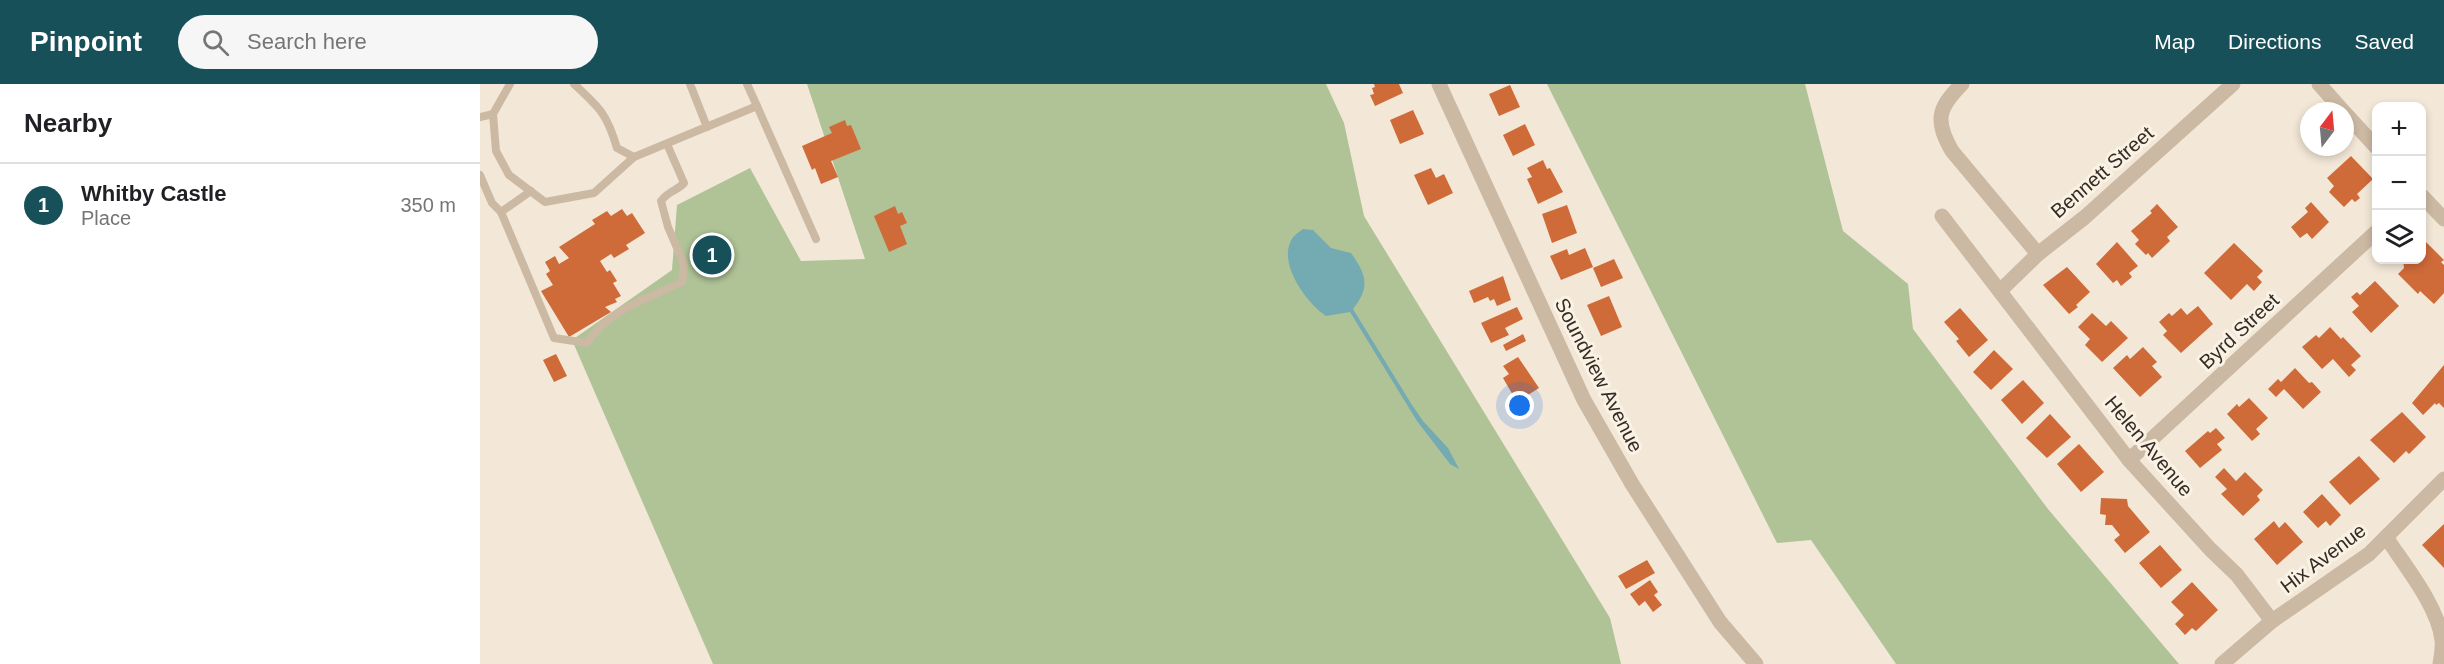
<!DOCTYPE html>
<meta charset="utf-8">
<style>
:root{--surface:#fff;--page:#f6f6f6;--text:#202124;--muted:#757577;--line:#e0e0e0;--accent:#18505a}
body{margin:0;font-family:Helvetica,sans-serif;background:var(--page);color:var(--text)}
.controls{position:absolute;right:18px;top:18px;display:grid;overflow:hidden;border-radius:12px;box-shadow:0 3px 9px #0003}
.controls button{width:54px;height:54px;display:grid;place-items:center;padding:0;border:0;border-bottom:2px solid var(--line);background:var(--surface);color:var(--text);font:30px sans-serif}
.compass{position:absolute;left:1820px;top:18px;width:54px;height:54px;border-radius:50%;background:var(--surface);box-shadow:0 3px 9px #0003;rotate:16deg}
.you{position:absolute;left:1040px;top:322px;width:21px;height:21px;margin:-15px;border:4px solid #fff;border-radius:50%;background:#1a73e8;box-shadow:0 0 0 9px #1a73e833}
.badge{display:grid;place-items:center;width:39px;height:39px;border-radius:50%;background:var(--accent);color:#fff;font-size:20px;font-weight:700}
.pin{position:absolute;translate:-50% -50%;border:3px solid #fff;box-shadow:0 2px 6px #0006}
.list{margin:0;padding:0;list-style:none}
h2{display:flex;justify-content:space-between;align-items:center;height:78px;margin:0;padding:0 24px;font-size:26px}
h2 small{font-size:20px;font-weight:400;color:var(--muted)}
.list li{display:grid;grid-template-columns:39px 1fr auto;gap:18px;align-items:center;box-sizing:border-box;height:84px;padding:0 24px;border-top:2px solid var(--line)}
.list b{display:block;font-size:22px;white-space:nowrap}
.list p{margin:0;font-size:20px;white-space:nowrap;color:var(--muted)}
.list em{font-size:20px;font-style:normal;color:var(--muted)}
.icon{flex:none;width:33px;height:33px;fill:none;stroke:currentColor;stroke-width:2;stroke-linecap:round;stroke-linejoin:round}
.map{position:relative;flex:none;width:1964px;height:580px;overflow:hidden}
header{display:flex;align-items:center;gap:36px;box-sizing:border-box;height:84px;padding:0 30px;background:var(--accent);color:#fff}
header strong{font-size:28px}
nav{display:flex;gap:33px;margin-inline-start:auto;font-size:21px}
.search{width:420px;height:54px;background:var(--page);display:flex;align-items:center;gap:15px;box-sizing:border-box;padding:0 21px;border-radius:33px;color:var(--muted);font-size:22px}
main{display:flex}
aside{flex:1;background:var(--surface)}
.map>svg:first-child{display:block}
.green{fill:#b0c397}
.water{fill:#74aab2}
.building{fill:#cf6a39}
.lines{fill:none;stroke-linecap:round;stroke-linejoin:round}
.lane{stroke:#ccb9a3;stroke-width:8}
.street{stroke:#ccb9a3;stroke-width:15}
.labels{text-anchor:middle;stroke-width:6;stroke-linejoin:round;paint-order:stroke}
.street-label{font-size:20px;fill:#362c25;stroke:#faf2e4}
</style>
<header>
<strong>Pinpoint</strong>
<div class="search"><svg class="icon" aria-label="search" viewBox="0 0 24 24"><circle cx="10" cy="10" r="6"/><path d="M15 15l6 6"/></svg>Search here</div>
<nav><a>Map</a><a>Directions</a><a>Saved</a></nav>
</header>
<main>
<aside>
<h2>Nearby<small></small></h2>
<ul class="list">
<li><span class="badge">1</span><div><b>Whitby Castle</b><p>Place</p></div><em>350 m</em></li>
</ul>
</aside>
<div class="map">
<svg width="1964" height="580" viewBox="0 0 1964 580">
<rect width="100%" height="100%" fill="#f3e8d7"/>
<g class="green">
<path d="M 327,0 L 846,0 L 864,39 L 884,132 L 1130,534 L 1141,580 L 233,580 L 92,256 L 192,186 L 197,121 L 270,84 L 321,177 L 385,175 Z"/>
<path d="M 1067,0 L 1325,0 L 1363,147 L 1428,200 L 1433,245 L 1568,425 L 1699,580 L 1416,580 L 1331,456 L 1297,459 Z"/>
</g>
<path class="water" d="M 823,145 L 833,146 L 851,164 L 871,169 C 886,190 891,203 873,225 L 932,321 L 943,337 L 968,364 L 979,385 L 970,380 L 937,337 L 870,228 L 846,232 C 827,220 800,182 810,159 C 812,152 818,149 823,145 Z"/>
<g class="building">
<path d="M 894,0 L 919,0 L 923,9 L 895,22 L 890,11 L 894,10 L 892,4 L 895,3 Z"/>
<path d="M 1030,1 L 1040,23 L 1019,32 L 1009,10 Z"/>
<path d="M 933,26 L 944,50 L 920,60 L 910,36 Z"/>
<path d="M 365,36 L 367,42 L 371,41 L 381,65 L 351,77 L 358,93 L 341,100 L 335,84 L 332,86 L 322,62 L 352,49 L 349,43 Z"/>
<path d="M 1045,40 L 1055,61 L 1033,72 L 1023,51 Z"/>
<path d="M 1871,72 L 1893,95 L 1877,110 L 1880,114 L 1875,118 L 1872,115 L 1864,123 L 1849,108 L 1854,102 L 1847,94 Z"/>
<path d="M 1063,76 L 1067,85 L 1070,84 L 1083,108 L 1058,120 L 1047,95 L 1052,93 L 1047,84 Z"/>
<path d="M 951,84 L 956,94 L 964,90 L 973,109 L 948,121 L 934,91 Z"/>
<path d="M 1831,118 L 1849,138 L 1832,155 L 1827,149 L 1820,154 L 1811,143 L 1828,128 L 1825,124 Z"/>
<path d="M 1677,120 L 1698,143 L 1687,153 L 1690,157 L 1672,174 L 1668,169 L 1666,171 L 1655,160 L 1659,156 L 1651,147 L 1672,129 L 1670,127 Z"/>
<path d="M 1087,121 L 1097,149 L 1072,159 L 1062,130 Z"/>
<path d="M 415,122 L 418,130 L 422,128 L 427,139 L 420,142 L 427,160 L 409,168 L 394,132 Z"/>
<path d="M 142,125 L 147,132 L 152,129 L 165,149 L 146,161 L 149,165 L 134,174 L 131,170 L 120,177 L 127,188 L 130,186 L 137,197 L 133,199 L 141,212 L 135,215 L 137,218 L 125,223 L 131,228 L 89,253 L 61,207 L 73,201 L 66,190 L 70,187 L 65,178 L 75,172 L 79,180 L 89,174 L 79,163 L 115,140 L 112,136 L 127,127 L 131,132 Z"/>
<path d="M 1942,154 L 1964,176 L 1961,178 L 1964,181 L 1964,209 L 1954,220 L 1940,207 L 1938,210 L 1918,190 L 1924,184 L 1923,176 L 1942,176 Z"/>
<path d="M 1637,158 L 1658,182 L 1649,189 L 1652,193 L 1641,202 L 1637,196 L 1633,199 L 1616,180 Z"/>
<path d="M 1754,159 L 1783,187 L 1777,193 L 1782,198 L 1774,207 L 1767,200 L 1751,216 L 1724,189 Z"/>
<path d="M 1105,164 L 1113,183 L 1081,196 L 1070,172 L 1087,165 L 1089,171 Z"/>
<path d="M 1134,175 L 1143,194 L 1121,203 L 1113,184 Z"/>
<path d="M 1587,183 L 1610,208 L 1596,221 L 1598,223 L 1589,230 L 1563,201 Z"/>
<path d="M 1023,192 L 1031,216 L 1017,222 L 1014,215 L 1010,217 L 1008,213 L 994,219 L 989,207 Z"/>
<path d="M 1895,197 L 1919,222 L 1891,249 L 1872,228 L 1879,222 L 1871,213 L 1877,208 L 1880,211 Z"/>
<path d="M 1129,212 L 1142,243 L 1121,252 L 1107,221 Z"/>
<path d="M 1718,222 L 1733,240 L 1701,269 L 1683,251 L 1687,247 L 1679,238 L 1689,229 L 1692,232 L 1701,224 L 1707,231 Z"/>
<path d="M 1037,223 L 1043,235 L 1025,244 L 1029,251 L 1011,259 L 1001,239 Z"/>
<path d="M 1480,224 L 1508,256 L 1489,273 L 1476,257 L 1479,255 L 1464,238 Z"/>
<path d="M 1612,229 L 1626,242 L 1631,237 L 1648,254 L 1622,278 L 1605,261 L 1610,255 L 1598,243 Z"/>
<path d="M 1850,243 L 1861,255 L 1863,253 L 1881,272 L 1871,281 L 1876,286 L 1869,293 L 1853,275 L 1842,285 L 1822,263 L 1836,251 L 1839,254 Z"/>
<path d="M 1043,250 L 1046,257 L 1026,267 L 1023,261 Z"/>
<path d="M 1663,263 L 1677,278 L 1672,282 L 1682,293 L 1660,313 L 1633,284 L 1647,271 L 1650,275 Z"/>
<path d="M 1514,266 L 1533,285 L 1511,306 L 1493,288 Z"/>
<path d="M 76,270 L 87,292 L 74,298 L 63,276 Z"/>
<path d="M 1038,273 L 1059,304 L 1037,318 L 1023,294 L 1029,290 L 1023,282 Z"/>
<path d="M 1964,281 L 1964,324 L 1959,319 L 1956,321 L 1955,319 L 1943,331 L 1932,319 Z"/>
<path d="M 1815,284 L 1829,299 L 1832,298 L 1841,308 L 1823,325 L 1804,305 L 1796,313 L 1788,305 L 1798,295 L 1801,298 Z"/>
<path d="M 1543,296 L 1564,319 L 1542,340 L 1521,316 Z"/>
<path d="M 1769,314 L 1788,334 L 1776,345 L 1780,350 L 1772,357 L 1747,330 L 1757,320 L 1759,323 Z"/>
<path d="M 1922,328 L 1946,353 L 1929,370 L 1926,367 L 1914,379 L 1890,356 Z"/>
<path d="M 1570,330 L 1591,353 L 1567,374 L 1546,354 Z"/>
<path d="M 1736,344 L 1745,354 L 1737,360 L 1742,366 L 1720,384 L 1705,367 L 1728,347 L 1730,349 Z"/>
<path d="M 1599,360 L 1624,388 L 1601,408 L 1577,380 Z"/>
<path d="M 1879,372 L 1900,395 L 1870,421 L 1849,398 Z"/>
<path d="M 1744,384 L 1756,397 L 1765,388 L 1783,406 L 1777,412 L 1780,416 L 1763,432 L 1741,410 L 1747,405 L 1735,393 Z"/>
<path d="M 1842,410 L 1861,431 L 1850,442 L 1846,437 L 1838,444 L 1823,428 Z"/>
<path d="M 1621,414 L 1647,415 L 1648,422 L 1670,448 L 1645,469 L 1634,456 L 1640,451 L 1632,441 L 1625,441 L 1626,431 L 1620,430 Z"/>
<path d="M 1794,437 L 1799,444 L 1805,438 L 1823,458 L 1797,481 L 1774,455 Z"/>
<path d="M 1964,440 L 1964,484 L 1942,461 Z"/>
<path d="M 1680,461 L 1702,486 L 1681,504 L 1659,479 Z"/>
<path d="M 1167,476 L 1175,489 L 1146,505 L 1138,492 Z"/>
<path d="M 1170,496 L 1178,508 L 1174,511 L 1182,521 L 1173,528 L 1165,517 L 1159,522 L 1150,510 Z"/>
<path d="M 1712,498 L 1738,526 L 1716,547 L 1712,544 L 1705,551 L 1695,540 L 1704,531 L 1691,518 Z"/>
</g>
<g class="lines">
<g class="lane">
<path d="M 30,0 L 13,30 L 16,67 L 29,91 L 65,118 L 114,109 L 154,73 L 277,22 L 336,155"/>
<path d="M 94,0 C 120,24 127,30 137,64 L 154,73"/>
<path d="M 210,0 L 227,43"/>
<path d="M 267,0 L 277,22"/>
<path d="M 0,33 L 13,30"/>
<path d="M 0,91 L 12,119 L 21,128 L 74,254 L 107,259 C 127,226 169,214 202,198 L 204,180 L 188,143 L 181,117 C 189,106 197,107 204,99 L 187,60"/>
<path d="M 21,128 L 51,107"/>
</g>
<g class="street">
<path d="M 959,0 L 1104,316 L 1152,400 L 1240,538 L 1276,580"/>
<path d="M 1482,0 C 1457,25 1455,37 1472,67 L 1558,170"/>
<path d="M 1839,0 L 1863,27"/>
<path d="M 1865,29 L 1896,63"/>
<path d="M 1942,112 L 1964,135"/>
<path d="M 1462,132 L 1649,376 L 1730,465 L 1757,491 L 1792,537"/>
<path d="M 1520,207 L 1558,170 L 1605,133 L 1753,0"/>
<path d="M 1649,376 L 1896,148"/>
<path d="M 1906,453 C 1925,482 1958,522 1962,556 C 1963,564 1961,573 1960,580"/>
<path d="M 1742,580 L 1792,537 L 1889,470 L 1964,395"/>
</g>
</g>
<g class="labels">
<g class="street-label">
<text transform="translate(1622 88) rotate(-41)" y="7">Bennett Street</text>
<text transform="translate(1759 247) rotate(-43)" y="7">Byrd Street</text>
<text transform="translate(1119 291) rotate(63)" y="7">Soundview Avenue</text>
<text transform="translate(1669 362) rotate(50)" y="7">Helen Avenue</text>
<text transform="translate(1843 474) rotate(-37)" y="7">Hix Avenue</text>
</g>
</g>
</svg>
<div class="controls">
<button>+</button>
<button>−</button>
<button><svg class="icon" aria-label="layers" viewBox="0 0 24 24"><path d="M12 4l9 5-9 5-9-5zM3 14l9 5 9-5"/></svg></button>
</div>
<svg class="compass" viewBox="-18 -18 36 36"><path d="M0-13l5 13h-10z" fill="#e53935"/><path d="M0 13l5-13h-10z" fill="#757577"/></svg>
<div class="you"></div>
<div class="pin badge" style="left:232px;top:171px">1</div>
</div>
</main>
